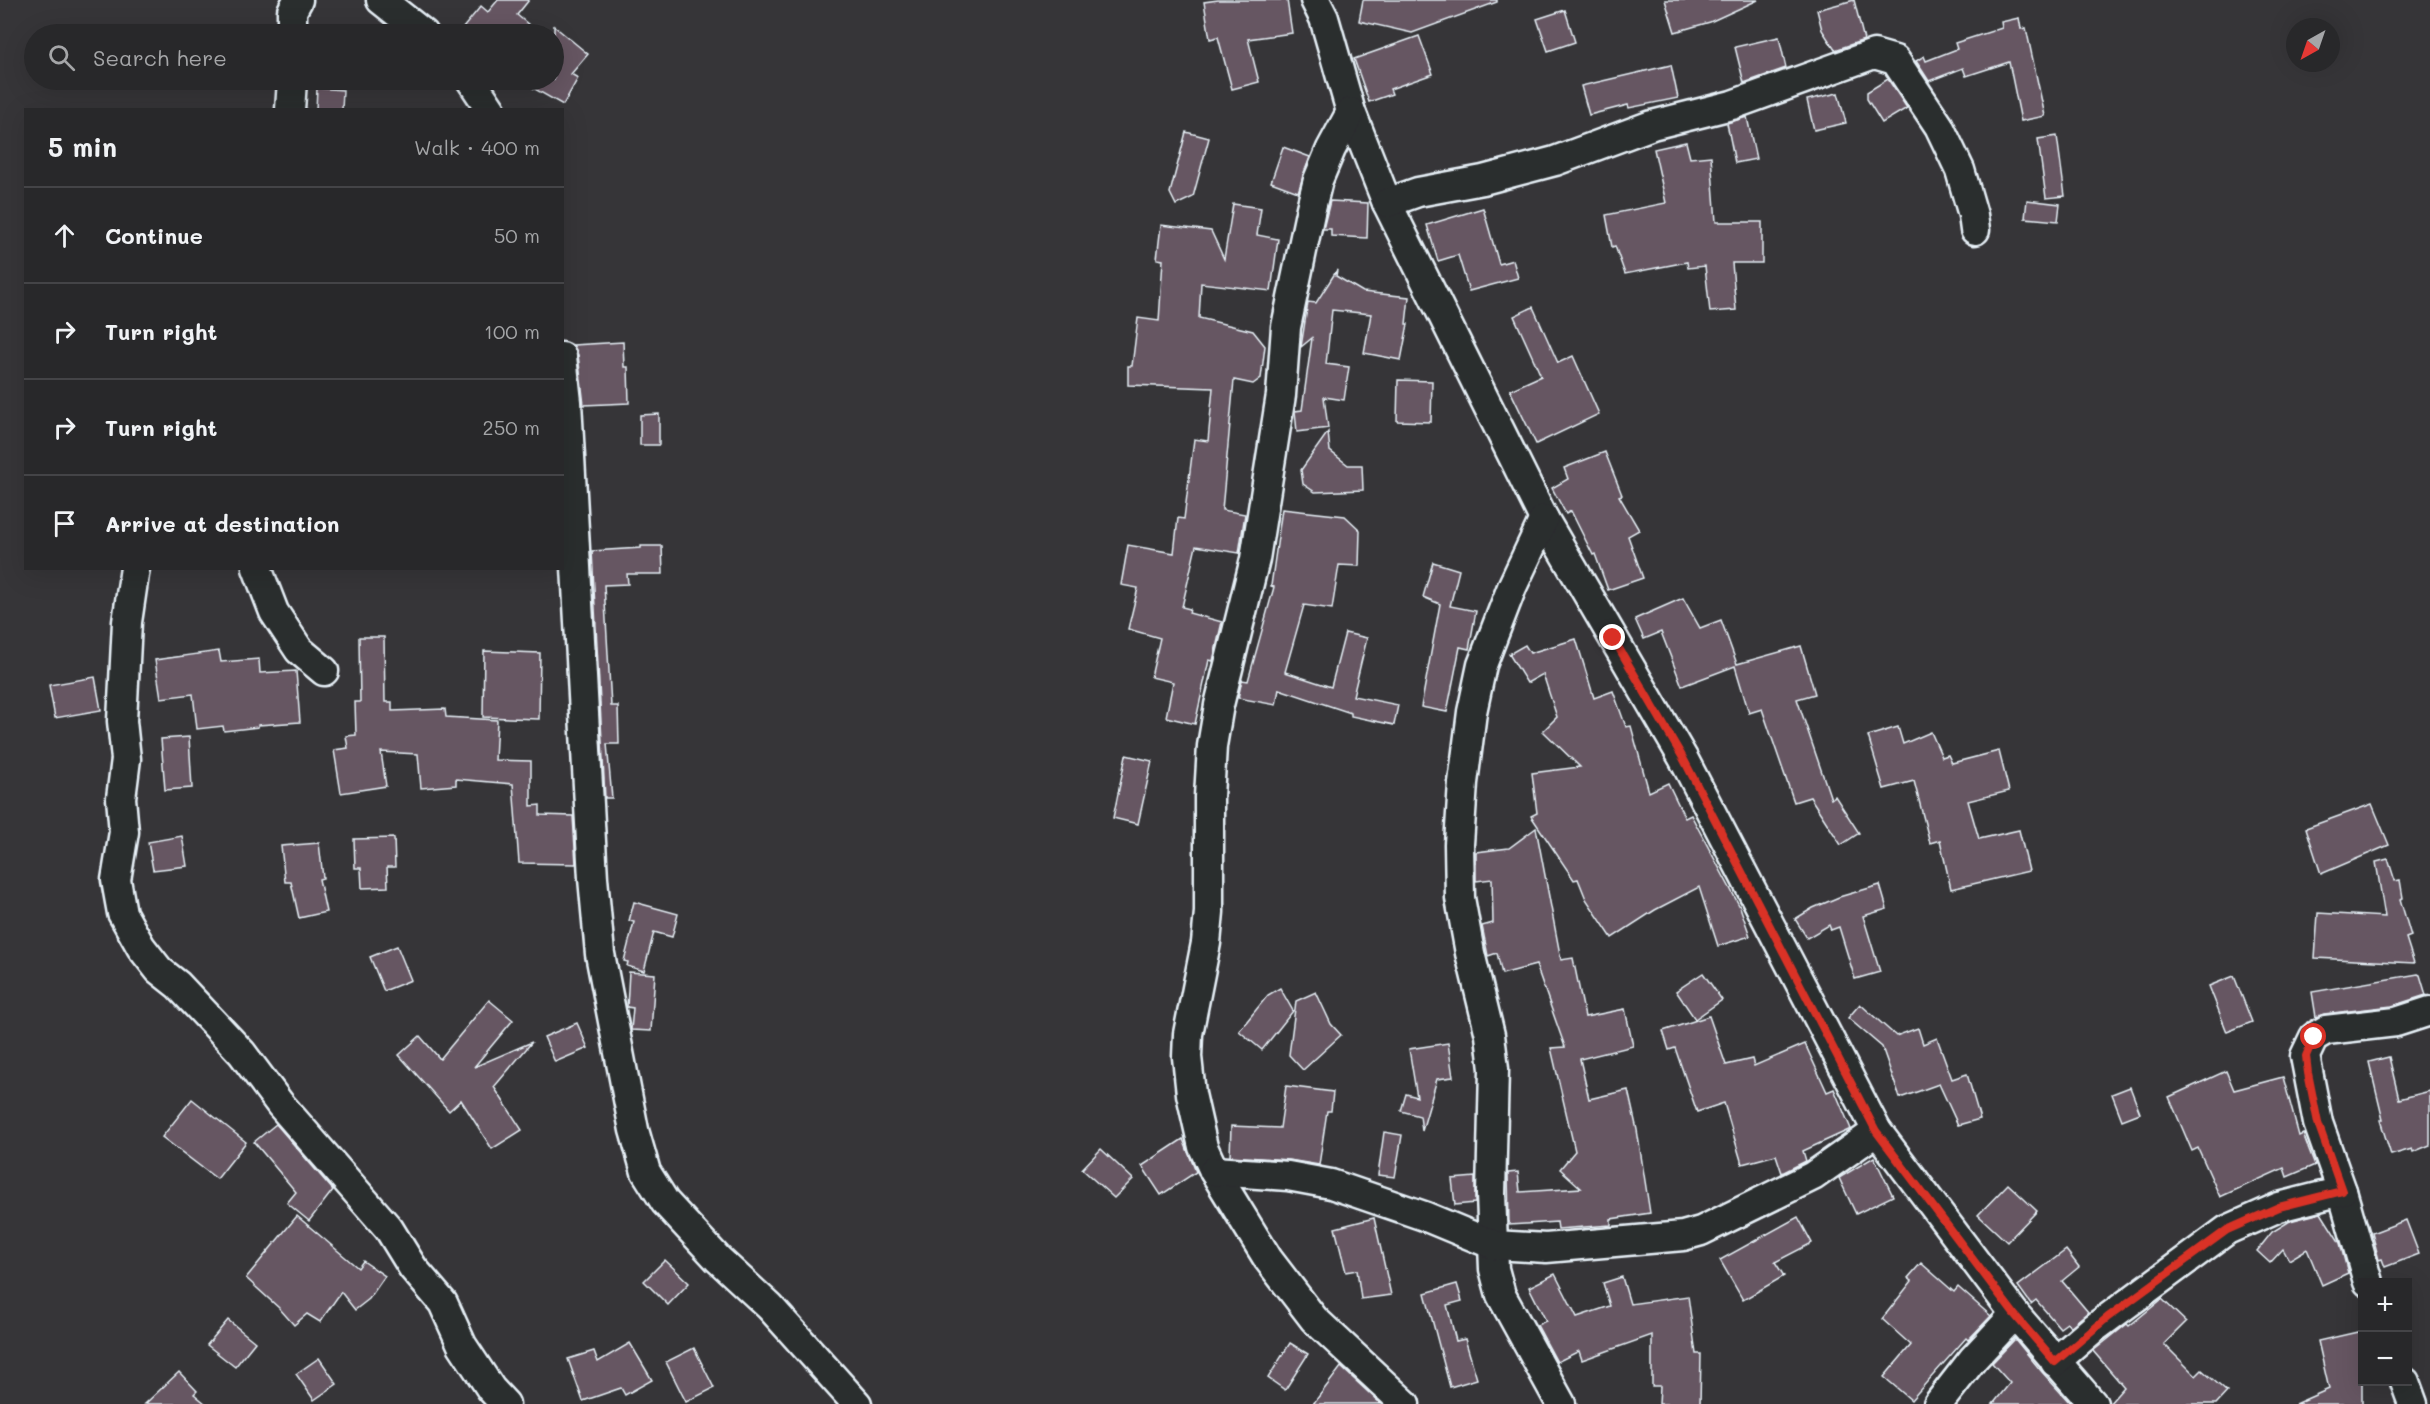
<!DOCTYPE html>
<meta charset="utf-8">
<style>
:root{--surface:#28282a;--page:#303032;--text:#f1f3f6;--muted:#a5a6a8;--line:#444447}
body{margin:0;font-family:Mali,sans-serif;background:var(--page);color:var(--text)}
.controls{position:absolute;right:18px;bottom:18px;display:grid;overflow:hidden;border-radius:0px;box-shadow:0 6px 24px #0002}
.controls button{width:54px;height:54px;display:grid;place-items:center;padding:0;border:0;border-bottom:2px solid var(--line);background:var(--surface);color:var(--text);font:30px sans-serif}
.compass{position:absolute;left:2286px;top:18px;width:54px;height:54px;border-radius:50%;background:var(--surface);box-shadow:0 6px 24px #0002;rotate:220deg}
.stop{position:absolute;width:18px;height:18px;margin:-14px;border:4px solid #d93025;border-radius:50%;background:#fff}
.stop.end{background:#d93025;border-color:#fff;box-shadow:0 2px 6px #0008}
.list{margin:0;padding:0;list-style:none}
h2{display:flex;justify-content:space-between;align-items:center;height:78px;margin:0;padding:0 24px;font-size:26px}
h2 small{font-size:20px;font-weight:400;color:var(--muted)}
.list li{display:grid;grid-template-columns:39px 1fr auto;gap:18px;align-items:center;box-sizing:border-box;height:96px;padding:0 24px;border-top:2px solid var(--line)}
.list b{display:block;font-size:22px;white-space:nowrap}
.list em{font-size:20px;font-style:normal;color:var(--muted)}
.icon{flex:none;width:33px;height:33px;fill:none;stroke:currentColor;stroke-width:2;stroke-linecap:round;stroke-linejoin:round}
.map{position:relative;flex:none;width:2430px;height:1404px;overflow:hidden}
.search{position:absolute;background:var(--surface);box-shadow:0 6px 24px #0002;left:24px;top:24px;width:540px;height:66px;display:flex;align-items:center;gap:15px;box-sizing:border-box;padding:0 21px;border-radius:33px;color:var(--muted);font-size:22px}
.panel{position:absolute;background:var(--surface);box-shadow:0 6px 24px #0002;left:24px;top:108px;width:540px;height:462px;border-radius:0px}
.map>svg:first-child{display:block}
.building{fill:#665762;stroke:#e8f1f8;stroke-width:1.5}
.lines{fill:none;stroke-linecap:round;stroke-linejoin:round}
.minor-casing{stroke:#e8f1f8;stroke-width:33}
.minor{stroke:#2a2d2e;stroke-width:28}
.route{stroke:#d93025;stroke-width:8}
</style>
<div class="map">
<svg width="2430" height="1404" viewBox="0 0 2430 1404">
<rect width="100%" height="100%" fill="#363538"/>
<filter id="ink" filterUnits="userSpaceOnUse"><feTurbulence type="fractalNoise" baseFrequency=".0167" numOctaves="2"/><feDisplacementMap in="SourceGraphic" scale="12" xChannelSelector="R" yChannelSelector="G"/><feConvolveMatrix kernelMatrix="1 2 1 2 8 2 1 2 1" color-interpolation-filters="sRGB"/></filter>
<g filter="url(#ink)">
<g class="building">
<path d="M 498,0 L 529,0 L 517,15 L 540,34 L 458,34 L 481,6 L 488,12 Z"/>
<path d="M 1218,0 L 1287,0 L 1292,33 L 1248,39 L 1259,82 L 1232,89 L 1218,37 L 1210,39 L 1204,2 Z"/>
<path d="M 1363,0 L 1497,0 L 1497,2 L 1412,33 L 1359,21 Z"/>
<path d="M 1665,0 L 1758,0 L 1710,22 L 1675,32 Z"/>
<path d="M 1854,0 L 1864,40 L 1835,50 L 1822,30 L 1817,10 Z"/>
<path d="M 1565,10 L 1575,42 L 1548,51 L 1537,19 Z"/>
<path d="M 2019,18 L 2021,29 L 2026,28 L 2045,116 L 2021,121 L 2009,62 L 1966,76 L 1963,68 L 1929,81 L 1916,61 L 1924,56 L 1926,61 L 1957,49 L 1955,43 L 2002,28 L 2001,22 Z"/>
<path d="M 554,26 L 588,54 L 571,74 L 578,78 L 563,105 L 519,80 L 554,80 Z"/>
<path d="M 1419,36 L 1433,74 L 1390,89 L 1392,94 L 1369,102 L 1354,59 Z"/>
<path d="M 1779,37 L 1786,68 L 1744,83 L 1735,47 Z"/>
<path d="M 1671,65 L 1678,98 L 1629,108 L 1628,105 L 1589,115 L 1581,86 Z"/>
<path d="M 1888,79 L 1907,108 L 1882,123 L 1867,99 L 1867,92 Z"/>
<path d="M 317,88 L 343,90 L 342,110 L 316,110 Z"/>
<path d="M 1838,93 L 1846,123 L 1814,130 L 1807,100 Z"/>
<path d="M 1747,117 L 1756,159 L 1735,163 L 1727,123 Z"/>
<path d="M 1186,132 L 1209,138 L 1193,197 L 1176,205 L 1170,193 Z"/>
<path d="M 2057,136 L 2065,196 L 2046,198 L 2038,139 Z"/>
<path d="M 1686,142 L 1690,158 L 1711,156 L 1716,222 L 1762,222 L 1762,263 L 1732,263 L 1736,310 L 1710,312 L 1705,266 L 1688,268 L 1687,262 L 1625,274 L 1615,246 L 1612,247 L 1606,215 L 1666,203 L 1654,149 Z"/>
<path d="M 1283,147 L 1310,157 L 1298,192 L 1271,182 Z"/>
<path d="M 2027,200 L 2060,204 L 2058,221 L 2025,218 Z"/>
<path d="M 1330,201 L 1368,203 L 1367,238 L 1331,236 L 1331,229 L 1323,229 Z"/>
<path d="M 1233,204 L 1261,208 L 1257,235 L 1278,239 L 1271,291 L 1201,283 L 1199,318 L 1253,331 L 1265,346 L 1261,378 L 1253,384 L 1234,380 L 1222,510 L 1245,514 L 1239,553 L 1196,546 L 1182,607 L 1190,609 L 1189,613 L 1222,622 L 1213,661 L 1209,660 L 1195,724 L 1166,717 L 1173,682 L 1151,677 L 1160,638 L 1128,629 L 1138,588 L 1121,585 L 1128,545 L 1174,553 L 1178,518 L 1184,519 L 1194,439 L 1208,441 L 1213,388 L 1128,385 L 1128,366 L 1132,366 L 1138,318 L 1159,321 L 1163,260 L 1157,259 L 1161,225 L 1211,231 L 1224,259 Z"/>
<path d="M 1483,208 L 1499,264 L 1513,260 L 1518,278 L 1469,291 L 1458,255 L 1438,261 L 1427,225 Z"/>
<path d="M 1337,270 L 1336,276 L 1363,292 L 1409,297 L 1406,324 L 1408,324 L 1401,360 L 1364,353 L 1371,314 L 1332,310 L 1326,364 L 1349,367 L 1344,400 L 1324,397 L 1328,428 L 1297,432 L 1295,411 L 1302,410 L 1312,338 L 1301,347 L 1308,302 L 1316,303 Z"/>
<path d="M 1533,307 L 1558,363 L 1573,356 L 1599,414 L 1536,444 L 1510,390 L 1541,376 L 1514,316 Z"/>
<path d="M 623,342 L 624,367 L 628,367 L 629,403 L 584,405 L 578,355 L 573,345 Z"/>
<path d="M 1398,380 L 1432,381 L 1431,422 L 1397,421 Z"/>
<path d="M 659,414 L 659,445 L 640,445 L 640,415 Z"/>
<path d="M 1328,432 L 1330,451 L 1348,465 L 1362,465 L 1363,490 L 1315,492 L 1303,484 L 1301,470 Z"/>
<path d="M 1605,452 L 1622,495 L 1619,496 L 1639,530 L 1628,536 L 1643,578 L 1608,590 L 1595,554 L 1593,555 L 1571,511 L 1566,514 L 1552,488 L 1568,479 L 1564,468 Z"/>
<path d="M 1282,509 L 1345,516 L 1360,530 L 1359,566 L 1339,565 L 1332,609 L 1304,605 L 1285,672 L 1331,687 L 1345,633 L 1367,638 L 1353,696 L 1398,705 L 1394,725 L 1351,716 L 1351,713 L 1279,689 L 1276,705 L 1238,698 L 1242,680 L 1248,681 L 1274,587 L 1271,586 Z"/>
<path d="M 641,546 L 662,546 L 663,574 L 627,574 L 628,584 L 604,585 L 611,706 L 618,706 L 619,744 L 607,744 L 612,798 L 605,798 L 592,551 L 641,548 Z"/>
<path d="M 1433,562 L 1459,570 L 1450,606 L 1476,611 L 1469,649 L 1460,647 L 1447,712 L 1421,707 L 1440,604 L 1423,597 Z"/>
<path d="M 1683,598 L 1700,628 L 1721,620 L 1737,664 L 1801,646 L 1815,694 L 1797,699 L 1831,799 L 1835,796 L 1859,833 L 1841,845 L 1810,797 L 1794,802 L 1762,709 L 1749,713 L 1735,666 L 1682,686 L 1661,632 L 1644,639 L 1635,619 Z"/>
<path d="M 359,637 L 384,637 L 385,702 L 392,702 L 392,711 L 445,709 L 446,717 L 497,720 L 495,760 L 531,761 L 531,806 L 540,805 L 540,815 L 573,816 L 576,864 L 519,863 L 513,784 L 456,779 L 456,785 L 421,788 L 418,754 L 381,752 L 386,786 L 341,793 L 334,750 L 348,748 L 346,736 L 356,735 L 355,702 L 360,702 Z"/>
<path d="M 1576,639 L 1594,698 L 1613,691 L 1626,727 L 1631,726 L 1649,792 L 1668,783 L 1685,818 L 1691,815 L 1740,907 L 1750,936 L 1718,946 L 1699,887 L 1655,910 L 1612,938 L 1586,899 L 1578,879 L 1574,880 L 1531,816 L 1537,813 L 1532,773 L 1580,767 L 1543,731 L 1557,717 L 1543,674 L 1527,683 L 1509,654 L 1525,645 L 1530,653 Z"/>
<path d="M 219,651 L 221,662 L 259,659 L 260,673 L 296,671 L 300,722 L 258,725 L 258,727 L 224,731 L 223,726 L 197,729 L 193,694 L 161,698 L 155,660 Z"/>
<path d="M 484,651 L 540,653 L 539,719 L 483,717 Z"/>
<path d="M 95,677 L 101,710 L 55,718 L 49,685 Z"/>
<path d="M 1898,727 L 1903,744 L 1931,732 L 1942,757 L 1948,755 L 1952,763 L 1999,751 L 2009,791 L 1968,801 L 1979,839 L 2019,830 L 2029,871 L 1951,889 L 1940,840 L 1930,843 L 1914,781 L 1884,789 L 1868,736 Z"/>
<path d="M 189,737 L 192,788 L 165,790 L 161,739 Z"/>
<path d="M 1126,755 L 1152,761 L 1138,824 L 1113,818 Z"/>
<path d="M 2372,804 L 2389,845 L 2321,874 L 2306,828 Z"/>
<path d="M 1536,828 L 1561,960 L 1573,958 L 1585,1017 L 1625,1009 L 1633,1046 L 1580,1059 L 1589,1099 L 1628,1090 L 1637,1130 L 1650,1213 L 1611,1219 L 1611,1225 L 1558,1229 L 1557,1222 L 1509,1225 L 1508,1173 L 1518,1172 L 1520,1192 L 1581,1188 L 1560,1169 L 1575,1151 L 1551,1048 L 1565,1047 L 1536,965 L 1502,974 L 1497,953 L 1488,956 L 1482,926 L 1493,923 L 1492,879 L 1476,881 L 1476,852 L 1509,848 Z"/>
<path d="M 182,836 L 187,866 L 153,870 L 148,842 Z"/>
<path d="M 394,838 L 395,867 L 387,867 L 388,887 L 362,888 L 361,868 L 355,868 L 354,839 Z"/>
<path d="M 319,843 L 323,878 L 319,879 L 326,912 L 299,918 L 291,882 L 285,882 L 281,846 Z"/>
<path d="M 2388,859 L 2395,881 L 2400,880 L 2403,898 L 2400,899 L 2411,936 L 2406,938 L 2414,963 L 2315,958 L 2318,913 L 2385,917 L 2376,862 Z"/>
<path d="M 1880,885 L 1887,909 L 1863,916 L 1880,972 L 1855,979 L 1839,927 L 1831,930 L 1829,925 L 1807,938 L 1795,919 L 1813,908 L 1839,897 Z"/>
<path d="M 634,902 L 678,914 L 672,937 L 654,932 L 644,971 L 627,966 L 628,962 L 624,961 L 634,922 L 629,921 Z"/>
<path d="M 397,946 L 411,980 L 384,991 L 370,957 Z"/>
<path d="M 629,972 L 655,974 L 651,1031 L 631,1030 L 633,1008 L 627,1007 Z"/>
<path d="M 1703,973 L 1722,1000 L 1695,1019 L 1676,991 Z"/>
<path d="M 2418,974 L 2420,975 L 2426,995 L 2392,1006 L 2324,1014 L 2316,1017 L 2312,992 Z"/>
<path d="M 2234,976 L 2252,1022 L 2227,1032 L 2209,986 Z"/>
<path d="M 1280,988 L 1293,1011 L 1262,1050 L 1239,1031 L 1268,995 Z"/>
<path d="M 1316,992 L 1331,1024 L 1341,1035 L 1303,1070 L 1289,1055 L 1296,1001 Z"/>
<path d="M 489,1000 L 513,1020 L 474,1067 L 532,1042 L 494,1087 L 522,1130 L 492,1149 L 461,1100 L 449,1111 L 399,1055 L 420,1036 L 440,1059 Z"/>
<path d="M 1860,1004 L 1896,1036 L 1918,1028 L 1923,1044 L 1937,1038 L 1952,1079 L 1967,1074 L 1980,1119 L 1958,1125 L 1939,1084 L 1900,1098 L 1882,1047 L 1848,1018 Z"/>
<path d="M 1709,1016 L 1726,1065 L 1752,1059 L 1754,1066 L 1805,1044 L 1827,1092 L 1834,1089 L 1851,1129 L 1803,1151 L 1806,1161 L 1782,1173 L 1776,1155 L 1742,1164 L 1724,1103 L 1697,1112 L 1675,1048 L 1669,1050 L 1663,1031 Z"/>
<path d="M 577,1023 L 588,1048 L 555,1062 L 544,1037 Z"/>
<path d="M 1448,1043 L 1453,1077 L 1437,1079 L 1422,1131 L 1420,1116 L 1401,1111 L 1406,1094 L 1417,1097 L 1409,1049 Z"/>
<path d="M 2389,1057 L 2399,1099 L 2430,1091 L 2430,1145 L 2413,1152 L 2412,1149 L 2391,1155 L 2380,1120 L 2383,1120 L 2369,1062 Z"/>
<path d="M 2226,1071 L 2234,1090 L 2283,1077 L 2299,1136 L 2303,1134 L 2315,1165 L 2287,1177 L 2284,1168 L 2220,1197 L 2198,1148 L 2192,1151 L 2169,1097 Z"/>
<path d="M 1286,1086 L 1333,1092 L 1331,1111 L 1327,1111 L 1319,1165 L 1289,1160 L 1230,1156 L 1231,1126 L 1280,1128 Z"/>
<path d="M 2130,1087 L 2140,1113 L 2122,1120 L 2112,1094 Z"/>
<path d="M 192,1099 L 246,1142 L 217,1179 L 162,1137 Z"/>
<path d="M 276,1124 L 333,1190 L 309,1221 L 287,1203 L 296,1192 L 254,1142 Z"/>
<path d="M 1384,1132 L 1402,1135 L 1395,1177 L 1378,1175 Z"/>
<path d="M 1183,1139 L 1196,1172 L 1161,1195 L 1142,1166 Z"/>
<path d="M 1101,1149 L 1133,1179 L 1114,1198 L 1082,1169 Z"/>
<path d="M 1874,1157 L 1893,1196 L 1856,1214 L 1839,1178 Z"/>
<path d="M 1475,1177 L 1475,1203 L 1455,1205 L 1452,1179 Z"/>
<path d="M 2008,1184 L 2037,1211 L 2007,1242 L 1978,1215 Z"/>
<path d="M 2321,1213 L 2340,1243 L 2348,1273 L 2322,1285 L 2307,1249 L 2289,1260 L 2283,1249 L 2270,1263 L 2257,1251 L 2272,1232 L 2290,1221 Z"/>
<path d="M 297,1216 L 358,1268 L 363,1261 L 385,1276 L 369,1299 L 355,1310 L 341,1292 L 320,1322 L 307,1314 L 294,1325 L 279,1308 L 246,1278 Z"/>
<path d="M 1798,1217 L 1812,1243 L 1775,1262 L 1784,1276 L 1743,1300 L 1720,1260 Z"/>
<path d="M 1374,1218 L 1391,1295 L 1361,1299 L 1357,1270 L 1346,1272 L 1335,1228 Z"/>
<path d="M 2406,1220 L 2419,1254 L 2385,1267 L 2382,1259 L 2379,1260 L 2372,1233 Z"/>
<path d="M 2066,1250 L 2079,1267 L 2062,1281 L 2088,1312 L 2070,1327 L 2067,1323 L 2060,1328 L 2036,1300 L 2031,1304 L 2018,1286 Z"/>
<path d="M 665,1260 L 689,1283 L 668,1305 L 644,1281 Z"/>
<path d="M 1921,1263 L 1954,1292 L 1958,1287 L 1991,1316 L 1968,1340 L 1966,1338 L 1911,1400 L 1884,1377 L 1911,1345 L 1882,1319 L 1912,1281 L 1908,1278 Z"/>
<path d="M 1555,1274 L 1577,1317 L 1610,1306 L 1603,1283 L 1622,1277 L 1630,1304 L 1688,1296 L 1696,1354 L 1701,1354 L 1700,1404 L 1659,1404 L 1660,1386 L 1652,1386 L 1652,1335 L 1582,1360 L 1579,1351 L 1557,1362 L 1537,1325 L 1546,1321 L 1529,1287 Z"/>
<path d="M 1457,1284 L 1462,1301 L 1447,1305 L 1456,1341 L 1465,1339 L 1477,1379 L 1450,1387 L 1425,1293 Z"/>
<path d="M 2162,1299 L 2186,1322 L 2164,1344 L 2196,1376 L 2202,1370 L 2227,1392 L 2216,1404 L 2109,1404 L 2124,1387 L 2093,1351 L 2127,1324 L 2129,1326 Z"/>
<path d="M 228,1320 L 255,1342 L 235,1367 L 207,1345 Z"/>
<path d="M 2362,1331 L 2362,1404 L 2295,1404 L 2329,1389 L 2318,1341 Z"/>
<path d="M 2015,1339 L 2042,1372 L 2071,1404 L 1993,1404 L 2010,1383 L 1992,1363 Z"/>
<path d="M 630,1343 L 652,1380 L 625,1395 L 621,1388 L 583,1401 L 568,1359 L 594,1351 L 598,1362 Z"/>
<path d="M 1290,1343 L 1308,1354 L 1285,1390 L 1268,1378 Z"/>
<path d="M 694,1348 L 714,1388 L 686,1402 L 666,1362 Z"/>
<path d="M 319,1358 L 337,1384 L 314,1400 L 296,1374 Z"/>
<path d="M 1341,1367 L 1381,1404 L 1313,1404 Z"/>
<path d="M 179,1372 L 197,1391 L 194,1394 L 206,1404 L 145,1404 Z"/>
</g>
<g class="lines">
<g class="minor-casing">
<g id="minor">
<path d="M 381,0 L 424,34"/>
<path d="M 1315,0 L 1324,18 L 1351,112 L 1387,203 L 1544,519 L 1683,758 L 1877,1131 L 2015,1314 L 2093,1404"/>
<path d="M 292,34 L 292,11 L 298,0"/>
<path d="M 471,80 L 491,110"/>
<path d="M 290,110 L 292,80"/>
<path d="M 1351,112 L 1331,149 L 1318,180 L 1311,208 L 1286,327 L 1281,395 L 1255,559 L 1219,705 L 1212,746 L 1209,797 L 1209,912 L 1206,943 L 1188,1034 L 1187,1057 L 1191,1094 L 1203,1147 L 1214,1171 L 1268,1259 L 1314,1319 L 1405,1404"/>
<path d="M 1387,203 L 1418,192 L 1483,180 L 1555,161 L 1652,125 L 1732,105 L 1874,54 L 1895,60 L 1939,126 L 1960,170 L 1973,215 L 1975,230"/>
<path d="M 562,357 L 567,402 L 593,878 L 600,954 L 634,1130 L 646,1172 L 665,1202 L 718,1259 L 770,1307 L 857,1404"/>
<path d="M 1544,519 L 1512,587 L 1482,665 L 1472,712 L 1463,783 L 1459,844 L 1460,898 L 1470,953 L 1490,1035 L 1494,1069 L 1491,1194 L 1494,1269 L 1501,1295 L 1561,1404"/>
<path d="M 135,568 L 127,622 L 122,721 L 126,759 L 121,798 L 124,832 L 116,880 L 122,913 L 141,947 L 159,970 L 178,985 L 242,1053 L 280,1104 L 389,1229 L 413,1268 L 443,1303 L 462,1345 L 491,1389 L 505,1404"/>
<path d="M 257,568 L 274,612 L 299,650 L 324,671"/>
<path d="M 1214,1171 L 1288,1176 L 1331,1184 L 1424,1216 L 1494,1245 L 1546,1248 L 1683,1236 L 1701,1231 L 1813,1176 L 1877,1131"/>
<path d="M 2368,1282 L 2342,1191 L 2318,1123 L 2305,1056 L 2314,1037 L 2326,1030 L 2396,1022 L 2430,1011"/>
<path d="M 2055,1362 L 2093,1329 L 2227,1230 L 2279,1207 L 2342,1191"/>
<path d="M 2405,1382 L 2413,1404"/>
<path d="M 1938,1404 L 1973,1359 L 2015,1314"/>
</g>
</g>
<use href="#minor" class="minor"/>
</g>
</g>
<g class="lines" filter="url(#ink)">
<path class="route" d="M 1613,638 L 1683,758 L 1876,1131 L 2014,1314 L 2055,1362 L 2108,1317 L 2227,1230 L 2279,1207 L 2342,1191 L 2318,1123 L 2308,1073 L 2306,1056 L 2314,1037"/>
</g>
</svg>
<div class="controls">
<button>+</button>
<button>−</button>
</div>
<svg class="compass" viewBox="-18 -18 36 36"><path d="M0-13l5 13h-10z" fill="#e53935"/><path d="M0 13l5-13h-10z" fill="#a5a6a8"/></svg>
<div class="stop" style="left:2314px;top:1037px"></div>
<div class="stop end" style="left:1613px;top:638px"></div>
<div class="search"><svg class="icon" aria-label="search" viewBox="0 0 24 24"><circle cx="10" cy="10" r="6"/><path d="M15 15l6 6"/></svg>Search here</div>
<section class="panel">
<h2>5 min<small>Walk · 400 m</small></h2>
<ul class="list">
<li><svg class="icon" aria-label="ahead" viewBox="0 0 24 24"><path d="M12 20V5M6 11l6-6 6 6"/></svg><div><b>Continue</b></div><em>50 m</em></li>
<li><svg class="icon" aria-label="right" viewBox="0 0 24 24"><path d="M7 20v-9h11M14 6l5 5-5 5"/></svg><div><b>Turn right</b></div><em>100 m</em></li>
<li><svg class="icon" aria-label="right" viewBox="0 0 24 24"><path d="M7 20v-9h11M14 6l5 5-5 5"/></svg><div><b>Turn right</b></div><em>250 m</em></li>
<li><svg class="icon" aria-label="arrive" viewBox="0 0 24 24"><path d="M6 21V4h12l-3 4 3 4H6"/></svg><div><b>Arrive at destination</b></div></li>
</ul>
</section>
</div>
